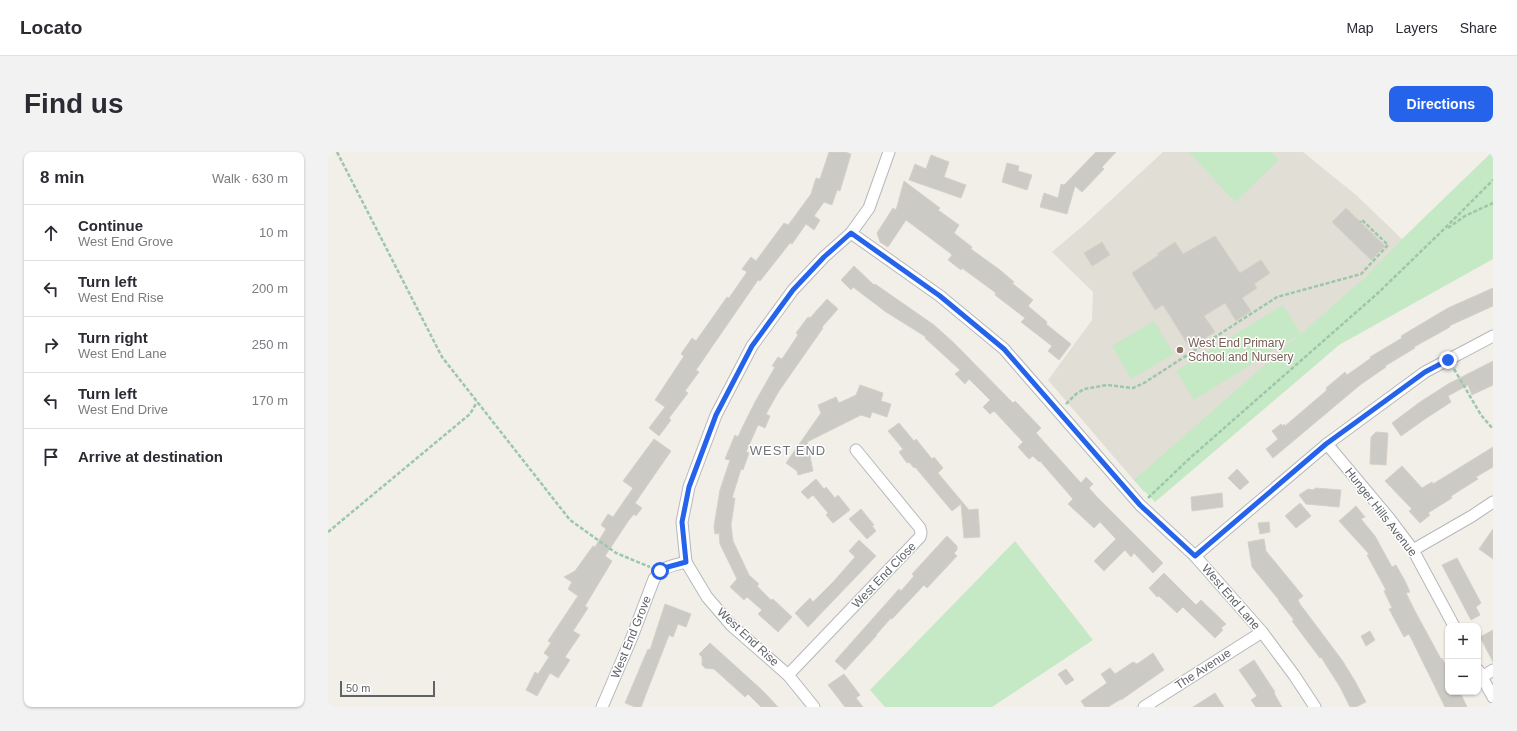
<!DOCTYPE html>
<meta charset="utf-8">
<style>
:root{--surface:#fff;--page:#f2f2f3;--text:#2b2b33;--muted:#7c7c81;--line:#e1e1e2;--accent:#2563eb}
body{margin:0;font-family:Arial,sans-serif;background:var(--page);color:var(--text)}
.controls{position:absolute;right:12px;bottom:12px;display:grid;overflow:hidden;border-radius:8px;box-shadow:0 1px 3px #0004}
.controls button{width:36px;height:36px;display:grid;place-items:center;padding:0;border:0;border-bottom:1px solid var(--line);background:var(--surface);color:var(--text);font:20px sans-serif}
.scale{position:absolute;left:12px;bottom:10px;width:95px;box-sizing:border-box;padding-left:4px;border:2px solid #5f6368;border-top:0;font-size:11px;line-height:14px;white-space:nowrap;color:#5f6368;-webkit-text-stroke:3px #fff;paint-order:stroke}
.stop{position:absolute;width:12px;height:12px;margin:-9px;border:3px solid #2563eb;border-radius:50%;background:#fff}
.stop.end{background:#2563eb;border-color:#fff;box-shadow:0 1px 4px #0008}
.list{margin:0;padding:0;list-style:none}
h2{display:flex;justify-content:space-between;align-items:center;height:52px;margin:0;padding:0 16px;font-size:17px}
h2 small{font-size:13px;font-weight:400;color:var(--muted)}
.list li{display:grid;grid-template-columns:26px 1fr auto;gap:12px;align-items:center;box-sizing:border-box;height:56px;padding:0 16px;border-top:1px solid var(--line)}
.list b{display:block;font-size:15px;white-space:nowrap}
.list p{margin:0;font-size:13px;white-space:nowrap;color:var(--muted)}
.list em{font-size:13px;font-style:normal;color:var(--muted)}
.icon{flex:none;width:22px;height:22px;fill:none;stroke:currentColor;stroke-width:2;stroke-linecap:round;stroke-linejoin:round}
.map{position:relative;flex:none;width:1165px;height:555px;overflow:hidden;border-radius:8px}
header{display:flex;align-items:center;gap:24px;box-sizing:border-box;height:56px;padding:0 20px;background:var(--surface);border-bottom:1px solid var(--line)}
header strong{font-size:19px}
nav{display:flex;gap:22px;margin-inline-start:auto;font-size:14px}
.intro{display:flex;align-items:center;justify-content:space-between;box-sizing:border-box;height:96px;padding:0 24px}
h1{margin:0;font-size:28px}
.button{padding:10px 18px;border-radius:8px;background:var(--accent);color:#fff;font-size:14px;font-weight:700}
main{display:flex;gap:24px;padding:0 24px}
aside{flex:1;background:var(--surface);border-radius:8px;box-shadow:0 1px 3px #0004}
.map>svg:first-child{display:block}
.education{fill:#e1ded6}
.green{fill:#c5e8c5}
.building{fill:#cccac5;stroke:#d6d1c6}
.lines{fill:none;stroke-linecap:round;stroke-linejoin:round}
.minor-casing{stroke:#b5b8bc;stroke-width:13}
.path{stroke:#9cc7a9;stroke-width:2.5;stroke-dasharray:4 2;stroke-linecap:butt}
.minor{stroke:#fff;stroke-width:11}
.route{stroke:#2563eb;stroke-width:5}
.education-dot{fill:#8d6e63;stroke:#fff;stroke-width:1.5}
.labels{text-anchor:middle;stroke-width:3;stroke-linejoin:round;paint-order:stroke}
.education-label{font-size:12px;fill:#785e54;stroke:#fff;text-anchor:start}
.street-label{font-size:12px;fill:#5f6368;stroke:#fff}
.neighbourhood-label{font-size:13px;letter-spacing:1px;fill:#70757a;stroke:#fff}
</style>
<header>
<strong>Locato</strong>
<nav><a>Map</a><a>Layers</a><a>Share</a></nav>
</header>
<div class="intro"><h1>Find us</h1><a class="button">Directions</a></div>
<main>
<aside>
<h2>8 min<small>Walk · 630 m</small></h2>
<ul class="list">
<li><svg class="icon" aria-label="ahead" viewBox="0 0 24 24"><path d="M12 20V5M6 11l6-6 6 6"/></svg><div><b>Continue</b><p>West End Grove</p></div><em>10 m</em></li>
<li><svg class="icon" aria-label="left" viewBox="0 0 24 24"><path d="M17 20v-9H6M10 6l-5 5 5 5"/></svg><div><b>Turn left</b><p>West End Rise</p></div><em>200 m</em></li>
<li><svg class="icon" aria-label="right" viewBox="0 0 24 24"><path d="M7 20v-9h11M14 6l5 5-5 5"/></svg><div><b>Turn right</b><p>West End Lane</p></div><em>250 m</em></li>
<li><svg class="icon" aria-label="left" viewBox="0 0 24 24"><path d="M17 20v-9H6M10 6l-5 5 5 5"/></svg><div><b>Turn left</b><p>West End Drive</p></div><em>170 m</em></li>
<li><svg class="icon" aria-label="arrive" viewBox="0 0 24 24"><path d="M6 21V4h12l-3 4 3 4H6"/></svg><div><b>Arrive at destination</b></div></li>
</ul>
</aside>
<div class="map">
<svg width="1165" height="555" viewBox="0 0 1165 555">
<rect width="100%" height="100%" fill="#f1efe8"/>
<path class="education" d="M 835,0 L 975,0 L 1028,43 L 1074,87 L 1034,128 L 816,340 L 720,228 L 764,168 L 765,140 L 724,100 L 757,72 Z"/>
<g class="green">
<path d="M 861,0 L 943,0 L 951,8 L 907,50 Z"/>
<path d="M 1164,0 L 1165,0 L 1165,107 L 1011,193 L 827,350 L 806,328 L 972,182 L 866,248 L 848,219 L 955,153 L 973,182 L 1034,128 L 1074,87 Z"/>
<path d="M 826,169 L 846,202 L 803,227 L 784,194 Z"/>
<path d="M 687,389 L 765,488 L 664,555 L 557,555 L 542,538 Z"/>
</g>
<g class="building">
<path d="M 501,0 L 517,0 L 523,2 L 512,39 L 509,38 L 504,53 L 496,50 L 486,64 L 492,68 L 486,78 L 478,72 L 464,92 L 462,91 L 432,129 L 430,128 L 368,218 L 371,220 L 357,239 L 360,241 L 341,266 L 343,268 L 331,284 L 321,276 L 337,255 L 327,248 L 356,204 L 353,202 L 364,186 L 368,189 L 399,145 L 401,146 L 419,120 L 414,117 L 423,105 L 428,109 L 456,71 L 460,73 L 464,68 L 483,42 L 488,26 L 492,27 Z"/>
<path d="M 768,0 L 788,0 L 774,15 L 776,17 L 754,40 L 747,34 L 739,62 L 712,55 L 716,41 L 730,46 L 733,32 L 736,33 Z"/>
<path d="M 603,3 L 621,10 L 616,25 L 638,33 L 633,46 L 581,28 L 587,12 L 598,17 Z"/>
<path d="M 679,11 L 691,14 L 690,19 L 704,23 L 699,38 L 674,30 Z"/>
<path d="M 576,29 L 612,56 L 610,58 L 631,73 L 626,81 L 644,95 L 643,97 L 672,118 L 686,130 L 684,131 L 705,148 L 700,154 L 719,170 L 718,172 L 743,192 L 731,208 L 720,199 L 724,194 L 693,170 L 697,166 L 667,143 L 668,141 L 634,116 L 633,118 L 620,108 L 624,103 L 622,101 L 578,68 L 560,95 L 552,90 L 549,81 L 565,56 L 568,58 Z"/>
<path d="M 1018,56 L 1057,94 L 1043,108 L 1004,70 Z"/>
<path d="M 887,84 L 912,121 L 933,108 L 942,121 L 926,132 L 929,136 L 914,146 L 923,159 L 908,169 L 897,151 L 876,164 L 887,180 L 862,196 L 835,153 L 827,158 L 804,121 L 831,103 L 829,102 L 847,90 L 855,102 Z"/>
<path d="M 774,90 L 782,103 L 764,114 L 756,101 Z"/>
<path d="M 526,114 L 546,133 L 547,132 L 606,173 L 626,191 L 685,251 L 687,249 L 713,276 L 708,281 L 753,331 L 758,325 L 765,332 L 761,336 L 769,345 L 835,411 L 825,421 L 806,401 L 803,405 L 797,398 L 776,419 L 766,409 L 788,387 L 772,370 L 766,376 L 740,352 L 745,347 L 712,309 L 711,310 L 705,304 L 701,307 L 690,295 L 695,290 L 666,259 L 662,262 L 655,255 L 662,248 L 641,227 L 637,232 L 627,222 L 632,218 L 597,186 L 598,185 L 558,160 L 525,135 L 523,138 L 513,128 Z"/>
<path d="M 1165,136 L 1165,154 L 1121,174 L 1122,175 L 1086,195 L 1087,196 L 1057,214 L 1058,215 L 1032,233 L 945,306 L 938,297 L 950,287 L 944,279 L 953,272 L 955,274 L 956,272 L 957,274 L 999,238 L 998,236 L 1017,220 L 1019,223 L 1043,206 L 1042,205 L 1074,186 L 1073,184 L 1120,156 Z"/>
<path d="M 499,147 L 510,157 L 494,175 L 495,176 L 451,239 L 438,262 L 442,264 L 437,276 L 430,273 L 418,300 L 421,301 L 415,318 L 413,317 L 404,346 L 407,346 L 403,373 L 405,389 L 421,423 L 431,432 L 429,434 L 443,448 L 445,447 L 464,465 L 450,480 L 430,462 L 434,458 L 419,445 L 416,448 L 402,435 L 409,427 L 392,392 L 391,381 L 387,382 L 386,374 L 392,338 L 402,308 L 397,307 L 407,283 L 410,285 L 414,276 L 427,250 L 447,215 L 444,214 L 450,205 L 454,207 L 470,183 L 468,181 L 480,165 L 482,166 Z"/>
<path d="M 1165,209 L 1165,233 L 1144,243 L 1140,233 L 1120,244 L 1123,250 L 1097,267 L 1073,284 L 1064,271 L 1092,250 L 1120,232 Z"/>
<path d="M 532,233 L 555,241 L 553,249 L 563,252 L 559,265 L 544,260 L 542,266 L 533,263 L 479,290 L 485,319 L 470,323 L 469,319 L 458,311 L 493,261 L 490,253 L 508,245 L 511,251 L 528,243 Z"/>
<path d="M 571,271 L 586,289 L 588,287 L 604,307 L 606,305 L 615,316 L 610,321 L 641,358 L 650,357 L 652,385 L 636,386 L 633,352 L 624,359 L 587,315 L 586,316 L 581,310 L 579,311 L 571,300 L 575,297 L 560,279 Z"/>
<path d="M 1048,280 L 1060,281 L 1058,313 L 1042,312 L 1043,285 Z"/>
<path d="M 326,287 L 343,299 L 307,351 L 314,356 L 308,364 L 306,362 L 301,368 L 277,404 L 284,409 L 257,454 L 260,456 L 245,479 L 252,483 L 237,505 L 242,508 L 230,526 L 222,521 L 209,544 L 198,538 L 207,520 L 210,522 L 221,505 L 216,501 L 223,491 L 220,489 L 250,444 L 240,437 L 244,430 L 236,425 L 247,419 L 265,394 L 267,395 L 278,377 L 273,373 L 280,362 L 285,365 L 305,336 L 295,329 Z"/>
<path d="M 1165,295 L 1165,315 L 1148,325 L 1150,327 L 1123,344 L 1124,346 L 1100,361 L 1102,363 L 1092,371 L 1081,359 L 1084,357 L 1057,329 L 1074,314 L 1094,336 L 1104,330 L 1105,332 Z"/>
<path d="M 909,317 L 921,330 L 912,338 L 900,326 Z"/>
<path d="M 488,327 L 496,337 L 498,335 L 507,346 L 510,343 L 522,358 L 505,371 L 498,363 L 500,361 L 485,343 L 480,347 L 473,340 Z"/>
<path d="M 987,336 L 1013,338 L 1011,355 L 978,352 L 971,343 L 980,337 L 986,338 Z"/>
<path d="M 894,341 L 895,355 L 864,359 L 863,345 Z"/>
<path d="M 972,351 L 983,364 L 968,376 L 957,364 Z"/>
<path d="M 1028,354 L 1037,365 L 1033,367 L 1047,384 L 1064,415 L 1068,413 L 1077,429 L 1082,440 L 1078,441 L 1088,461 L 1113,507 L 1114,506 L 1120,518 L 1120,540 L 1132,540 L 1139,555 L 1117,555 L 1081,482 L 1076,485 L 1061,457 L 1064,456 L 1056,439 L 1058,438 L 1039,403 L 1041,402 L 1011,369 Z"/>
<path d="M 533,357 L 546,373 L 544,374 L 548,379 L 539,387 L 521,367 Z"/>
<path d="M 941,370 L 942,380 L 932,382 L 930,371 Z"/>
<path d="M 1165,377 L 1165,407 L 1151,397 Z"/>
<path d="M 619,384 L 629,394 L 629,398 L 626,401 L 629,404 L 599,436 L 596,433 L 564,467 L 563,466 L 548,483 L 549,483 L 517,518 L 507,509 L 571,437 L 573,439 L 586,424 L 584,422 Z"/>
<path d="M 936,387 L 938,399 L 975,444 L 970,448 L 972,452 L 1014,508 L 1027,529 L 1038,550 L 1028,555 L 1022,555 L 1012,535 L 993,505 L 992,506 L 964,469 L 966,468 L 950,448 L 951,448 L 924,415 L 920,390 Z"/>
<path d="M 531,388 L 548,404 L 480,475 L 467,461 L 482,446 L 485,450 L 506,429 L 527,405 L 521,399 Z"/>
<path d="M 1129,406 L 1153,451 L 1148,455 L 1152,463 L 1143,468 L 1114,413 Z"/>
<path d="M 836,421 L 868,453 L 873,448 L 898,472 L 893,476 L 895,478 L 887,486 L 855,455 L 849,461 L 831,444 L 829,445 L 821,436 Z"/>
<path d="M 337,452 L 363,462 L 358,475 L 350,472 L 345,485 L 341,483 L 313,555 L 307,555 L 297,551 L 320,497 L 322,498 Z"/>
<path d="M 1165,478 L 1165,510 L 1152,485 Z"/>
<path d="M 1042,479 L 1047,488 L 1038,494 L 1033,484 Z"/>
<path d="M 382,491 L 435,539 L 450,555 L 433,555 L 420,542 L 417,545 L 386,517 L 377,516 L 374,513 L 374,505 L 371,502 Z"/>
<path d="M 825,501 L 836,518 L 793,548 L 793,547 L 780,555 L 757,555 L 753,549 L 779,531 L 773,522 L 782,516 L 787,522 L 805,510 L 809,512 Z"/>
<path d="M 926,508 L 947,540 L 946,541 L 954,555 L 928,555 L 923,548 L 929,544 L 911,518 Z"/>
<path d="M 738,517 L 746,528 L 738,533 L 730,522 Z"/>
<path d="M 516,522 L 532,543 L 528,546 L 535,555 L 517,555 L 500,533 Z"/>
<path d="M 887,541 L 896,555 L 865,555 Z"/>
</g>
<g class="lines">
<g class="minor-casing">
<g id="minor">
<path d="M 523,81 L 612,144 L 676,197 L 812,353 L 867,404 L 934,480 L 966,523 L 987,555"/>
<path d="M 999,292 L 1061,366 L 1085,398 L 1126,474"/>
<path d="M 1085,398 L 1144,364 L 1165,350"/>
<path d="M 867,404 L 999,292 L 1097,220 L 1165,184"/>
<path d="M 1150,518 L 1165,545"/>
<path d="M 460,523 L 592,385 L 593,381 L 592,376 L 528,298"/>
<path d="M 1154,525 L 1165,518"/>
<path d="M 274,555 L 304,485 L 326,427 C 335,414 344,414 358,410"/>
<path d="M 486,555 L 460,523 L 403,473 L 379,445 L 358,410 L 354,370 L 361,335 L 388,263 L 424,194 L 465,138 L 496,105 L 523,81 L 541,56 L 561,0"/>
<path d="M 816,555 L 934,480"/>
</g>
</g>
<g class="path">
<path d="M 9,0 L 114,205 L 242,368 L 288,401 L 322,415"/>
<path d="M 1120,76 L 1137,64 L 1165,51"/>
<path d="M 1126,217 L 1153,263 L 1165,277"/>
<path d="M 738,252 L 748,242 L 756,237 L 779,233 L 805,236 L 816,231 L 949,145 L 1033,122 L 1060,93 L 1034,68 L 1032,70"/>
<path d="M 820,346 L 862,306 L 1050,141 L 1113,80 L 1165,28"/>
<path d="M 0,380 L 142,262 L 149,250"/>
</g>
<use href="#minor" class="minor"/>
</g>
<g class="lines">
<path class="route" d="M 332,419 L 336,416 L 358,410 L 354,370 L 361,335 L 388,263 L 424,194 L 465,138 L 496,105 L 523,81 L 612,144 L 676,197 L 812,353 L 867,404 L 998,292 L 1097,220 L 1120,208"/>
</g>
<circle class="education-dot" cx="852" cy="198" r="4"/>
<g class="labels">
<g class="education-label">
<text x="860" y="195">West End Primary<tspan x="860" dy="14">School and Nursery</tspan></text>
</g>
<g class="street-label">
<text transform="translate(1053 360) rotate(52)" y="4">Hunger Hills Avenue</text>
<text transform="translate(556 423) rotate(-46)" y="4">West End Close</text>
<text transform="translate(903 445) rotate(49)" y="4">West End Lane</text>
<text transform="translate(303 485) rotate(-68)" y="4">West End Grove</text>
<text transform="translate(420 485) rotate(43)" y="4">West End Rise</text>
<text transform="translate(875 517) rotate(-33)" y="4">The Avenue</text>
</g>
<g class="neighbourhood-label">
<text x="460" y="303">WEST END</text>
</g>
</g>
</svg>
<div class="controls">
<button>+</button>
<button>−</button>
</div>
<div class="scale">50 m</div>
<div class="stop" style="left:332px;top:419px"></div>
<div class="stop end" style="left:1120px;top:208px"></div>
</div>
</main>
